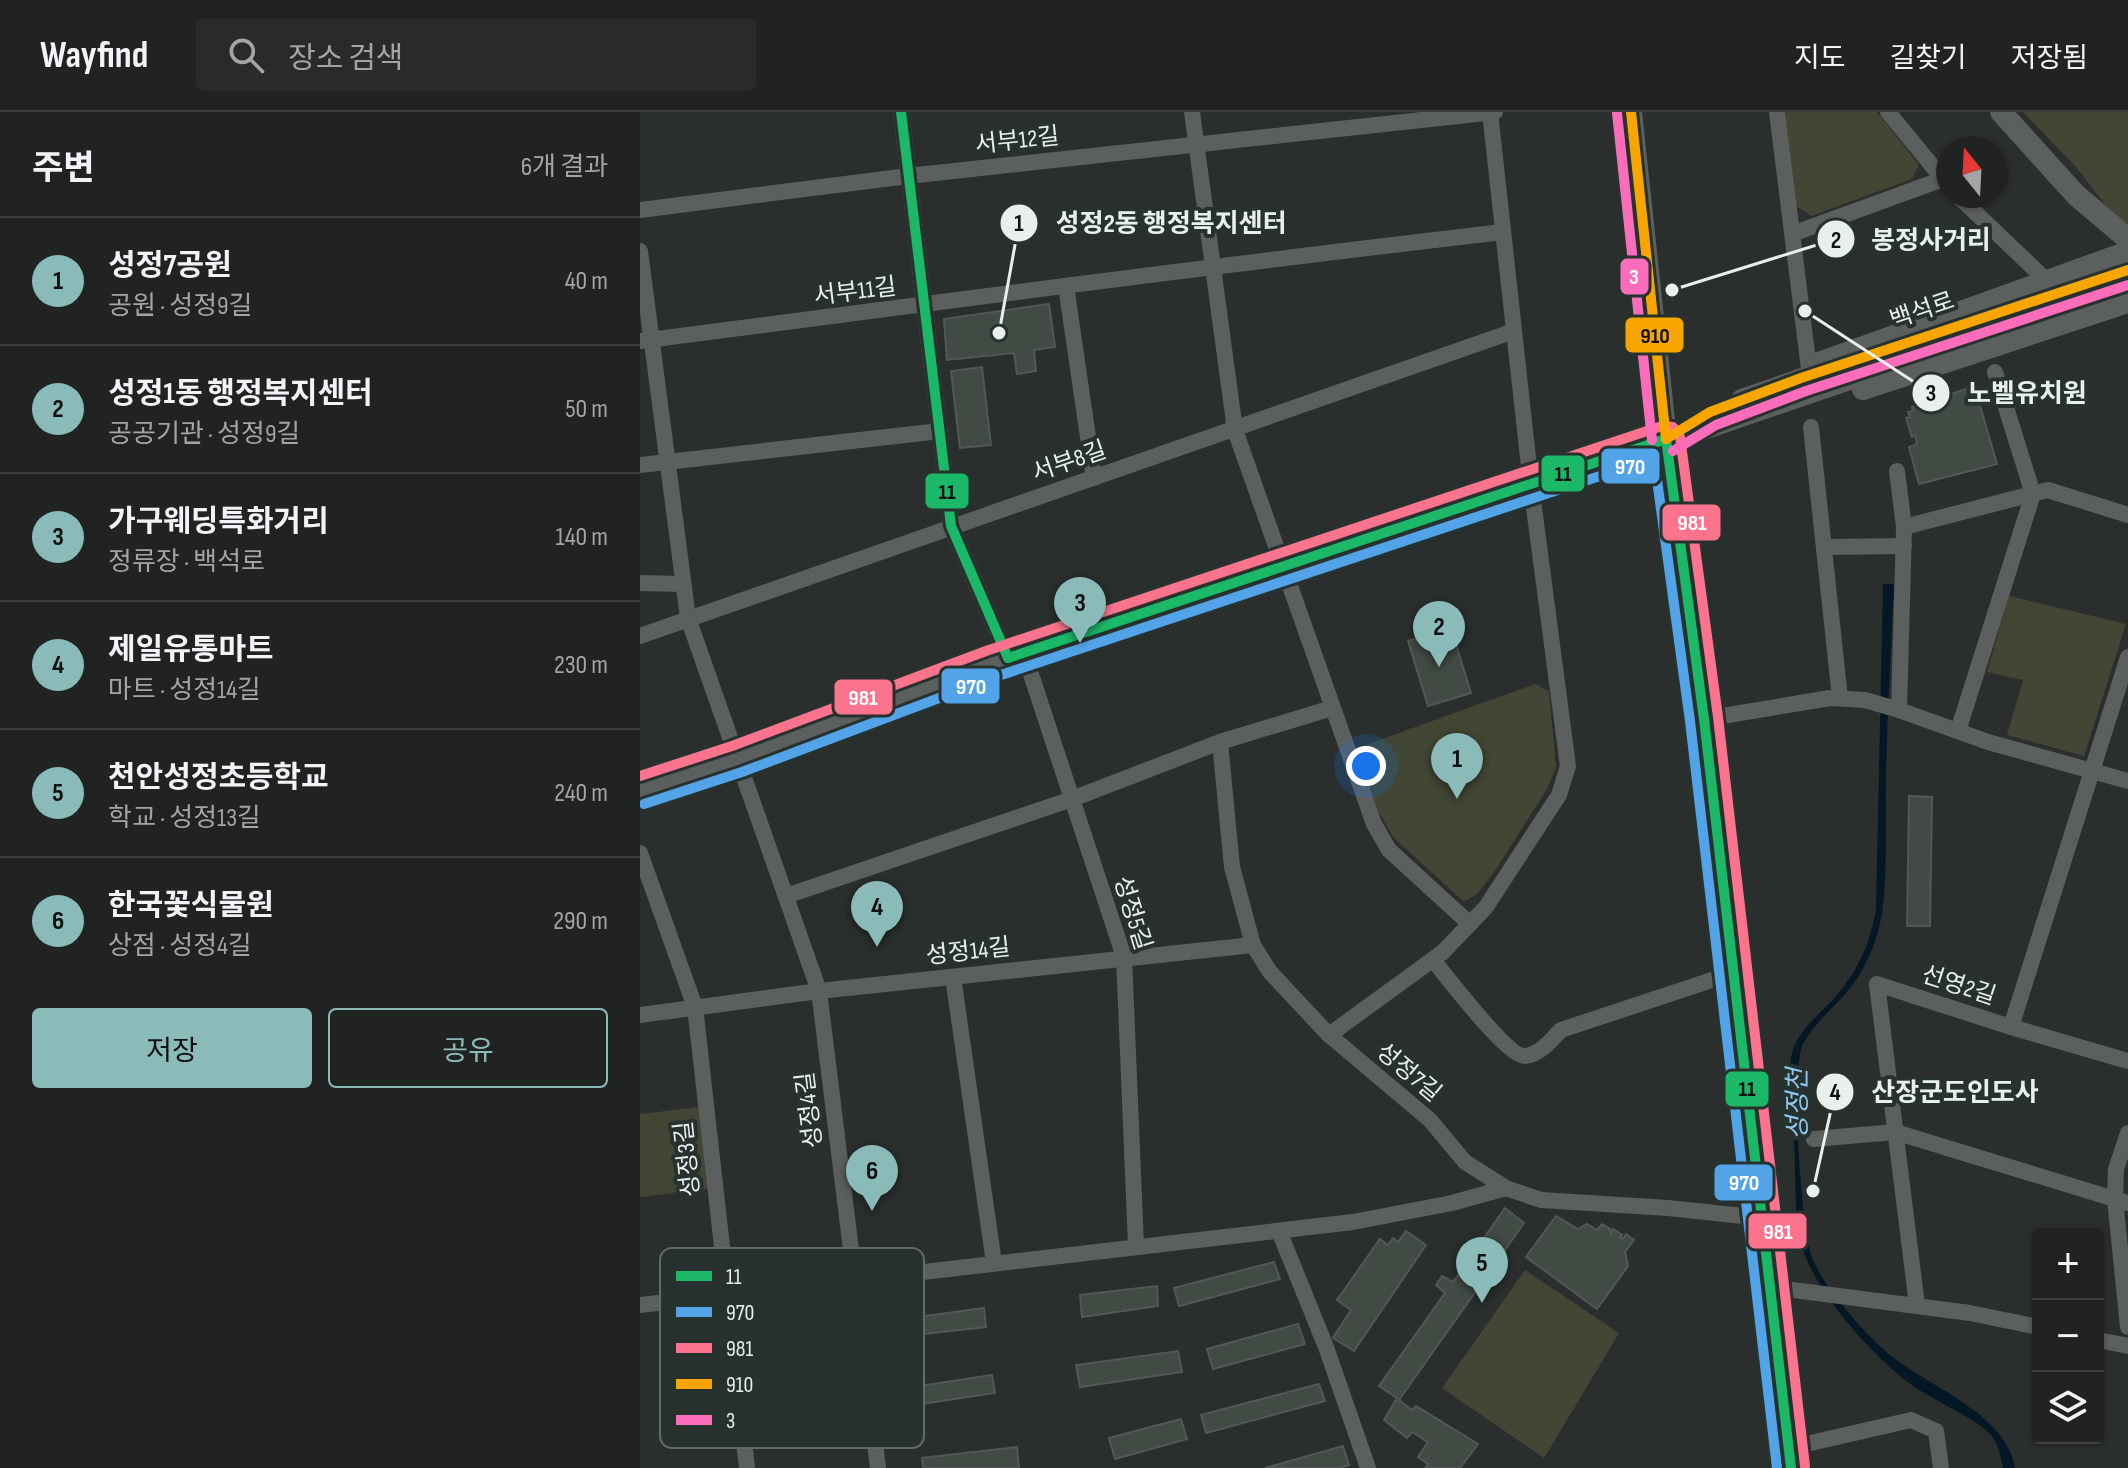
<!DOCTYPE html>
<html lang="ko">
<meta charset="utf-8">
<style>
:root{--surface:#202322;--page:#282b2a;--text:#f1f3f6;--muted:#a2a4a5;--line:#3d4040;--accent:#8bbbb9}
body{margin:0;font-family:"Sofia Sans Condensed","Noto Sans KR",sans-serif;background:var(--page);color:var(--text)}
.controls{position:absolute;right:24px;bottom:24px;display:grid;overflow:hidden;border-radius:8px;box-shadow:0 2px 6px #0004}
.controls button{width:72px;height:72px;display:grid;place-items:center;padding:0;border:0;border-bottom:2px solid var(--line);background:var(--surface);color:var(--text);font:40px sans-serif}
.compass{position:absolute;left:1296px;top:24px;width:72px;height:72px;border-radius:50%;background:var(--surface);box-shadow:0 2px 6px #0004;rotate:342deg}
.you{position:absolute;left:726px;top:654px;width:28px;height:28px;margin:-20px;border:6px solid #fff;border-radius:50%;background:#1a73e8;box-shadow:0 0 0 12px #1a73e833}
.badge{display:grid;place-items:center;width:52px;height:52px;border-radius:50%;background:var(--accent);color:#111;font-size:26px;font-weight:700}
.pin{position:absolute;translate:-50% -66px;filter:drop-shadow(0 2px 4px #0008)}
.pin::after{content:'';position:absolute;top:42px;width:28px;height:24px;background:inherit;clip-path:polygon(0 0,100% 0,50% 100%)}
.list{margin:0;padding:0;list-style:none}
h2{display:flex;justify-content:space-between;align-items:center;height:104px;margin:0;padding:0 32px;font-size:34px}
h2 small{font-size:26px;font-weight:400;color:var(--muted)}
.list li{display:grid;grid-template-columns:52px 1fr auto;gap:24px;align-items:center;box-sizing:border-box;height:128px;padding:0 32px;border-top:2px solid var(--line)}
.list b{display:block;font-size:30px;white-space:nowrap}
.list p{margin:0;font-size:26px;white-space:nowrap;color:var(--muted)}
.list em{font-size:26px;font-style:normal;color:var(--muted)}
.actions{display:flex;gap:16px;padding:24px 32px}
.actions a{flex:1;padding:18px 0;border:2px solid var(--accent);border-radius:8px;text-align:center;font-size:28px;color:var(--accent)}
.actions .main{background:var(--accent);color:#111}
.icon{flex:none;width:44px;height:44px;fill:none;stroke:currentColor;stroke-width:2;stroke-linecap:round;stroke-linejoin:round}
.map{position:relative;flex:none;width:1488px;height:1356px;overflow:hidden}
header{display:flex;align-items:center;gap:48px;box-sizing:border-box;height:112px;padding:0 40px;background:var(--surface);border-bottom:2px solid var(--line)}
header strong{font-size:38px}
nav{display:flex;gap:44px;margin-inline-start:auto;font-size:28px}
.search{width:560px;height:72px;background:var(--page);display:flex;align-items:center;gap:20px;box-sizing:border-box;padding:0 28px;border-radius:8px;color:var(--muted);font-size:30px}
main{display:flex}
aside{flex:1;background:var(--surface)}
.map>svg:first-child{display:block}
.green{fill:#424634}
.water{fill:#041725}
.building{fill:#424a44;stroke:#535755;stroke-width:2}
.lines{fill:none;stroke-linecap:round;stroke-linejoin:round}
.street{stroke:#5b5f5e;stroke-width:16}
.secondary{stroke:#5b5f5e;stroke-width:22}
.bus-1-casing{stroke:#27322f;stroke-width:16}
.bus-2-casing{stroke:#27322f;stroke-width:16}
.bus-3-casing{stroke:#27322f;stroke-width:16}
.bus-4-casing{stroke:#27322f;stroke-width:16}
.bus-5-casing{stroke:#27322f;stroke-width:16}
.bus-1{stroke:#1ab867;stroke-width:10}
.bus-2{stroke:#53a3e8;stroke-width:10}
.bus-3{stroke:#fc738d;stroke-width:10}
.bus-4{stroke:#f7a600;stroke-width:10}
.bus-5{stroke:#fb6dba;stroke-width:10}
.labels{text-anchor:middle;stroke-width:8;stroke-linejoin:round;paint-order:stroke}
.street-label{font-size:24px;fill:#e8efed;stroke:#27322f}
.water-label{font-size:26px;font-style:italic;fill:#8fc9f1;stroke:#27322f}
.key{fill:#27322f;stroke:#616b68;stroke-width:2}
.key-label{font-size:22px;fill:#e8efed}
.leader{fill:none;stroke:#e8efed;stroke-width:3}
.callout-dot{fill:#e8efed;stroke:#27322f;stroke-width:3}
.mark-label{font-size:24px;text-anchor:middle;font-weight:bold;fill:#111}
.callout-label{font-size:26px;text-anchor:middle;font-weight:bold;fill:#e8efed;stroke:#27322f;stroke-width:8;stroke-linejoin:round;paint-order:stroke}
.line-badge{stroke:#27322f;stroke-width:3}
.badge-label{font-size:22px;text-anchor:middle;font-weight:bold;fill:#fff}
.pale-badge-label{font-size:22px;text-anchor:middle;font-weight:bold;fill:#111}
</style>
<header>
<strong>Wayfind</strong>
<div class="search"><svg class="icon" aria-label="search" viewBox="0 0 24 24"><circle cx="10" cy="10" r="6"/><path d="M15 15l6 6"/></svg>장소 검색</div>
<nav><a>지도</a><a>길찾기</a><a>저장됨</a></nav>
</header>
<main>
<aside>
<h2>주변<small>6개 결과</small></h2>
<ul class="list">
<li><span class="badge">1</span><div><b>성정7공원</b><p>공원 · 성정9길</p></div><em>40 m</em></li>
<li><span class="badge">2</span><div><b>성정1동 행정복지센터</b><p>공공기관 · 성정9길</p></div><em>50 m</em></li>
<li><span class="badge">3</span><div><b>가구웨딩특화거리</b><p>정류장 · 백석로</p></div><em>140 m</em></li>
<li><span class="badge">4</span><div><b>제일유통마트</b><p>마트 · 성정14길</p></div><em>230 m</em></li>
<li><span class="badge">5</span><div><b>천안성정초등학교</b><p>학교 · 성정13길</p></div><em>240 m</em></li>
<li><span class="badge">6</span><div><b>한국꽃식물원</b><p>상점 · 성정4길</p></div><em>290 m</em></li>
</ul>
<div class="actions"><a class="main">저장</a><a>공유</a></div>
</aside>
<div class="map">
<svg width="1488" height="1356" viewBox="0 0 1488 1356">
<rect width="100%" height="100%" fill="#2a2f2e"/>
<g class="green">
<path d="M 1145,0 L 1237,0 L 1279,53 L 1272,67 L 1171,104 L 1156,94 Z"/>
<path d="M 1383,0 L 1488,0 L 1488,122 L 1436,55 Z"/>
<path d="M 1369,484 L 1486,512 L 1444,644 L 1367,623 L 1383,568 L 1347,560 Z"/>
<path d="M 895,572 L 909,579 L 916,656 L 906,679 L 854,760 L 838,781 L 824,790 L 753,725 L 736,695 L 717,636 Z"/>
<path d="M 59,995 L 68,1077 L 0,1085 L 0,1002 Z"/>
<path d="M 885,1158 L 979,1221 L 904,1346 L 802,1276 Z"/>
</g>
<path class="water" d="M 1243,472 L 1254,472 C 1251,537 1247,601 1246,666 C 1245,708 1248,751 1243,793 C 1240,824 1226,858 1206,881 C 1192,897 1173,913 1163,932 C 1150,957 1161,1121 1173,1148 C 1185,1176 1221,1217 1244,1238 C 1284,1274 1366,1299 1375,1356 L 1363,1356 C 1361,1347 1359,1335 1354,1327 C 1342,1308 1289,1287 1269,1271 C 1228,1239 1168,1174 1159,1122 C 1154,1092 1156,1061 1154,1031 C 1152,1005 1146,966 1152,941 C 1158,917 1182,901 1196,884 C 1218,859 1231,829 1236,797 Z"/>
<g class="building">
<path d="M 409,192 L 415,235 L 394,238 L 396,259 L 377,262 L 374,241 L 307,248 L 304,207 Z"/>
<path d="M 342,255 L 351,333 L 320,336 L 311,259 Z"/>
<path d="M 1329,276 L 1331,282 L 1336,280 L 1357,352 L 1279,372 L 1269,335 L 1277,332 L 1275,323 L 1272,325 L 1266,306 L 1270,305 L 1268,300 L 1273,299 L 1272,295 Z"/>
<path d="M 811,516 L 831,581 L 788,594 L 768,529 Z"/>
<path d="M 1269,684 L 1292,685 L 1290,814 L 1267,814 Z"/>
<path d="M 865,1096 L 884,1111 L 759,1288 L 772,1298 L 776,1294 L 838,1332 L 820,1356 L 785,1356 L 788,1352 L 778,1345 L 788,1330 L 772,1320 L 767,1326 L 744,1308 L 757,1286 L 739,1274 L 805,1181 L 796,1173 L 802,1164 L 813,1170 Z"/>
<path d="M 916,1104 L 938,1117 L 947,1112 L 957,1118 L 962,1112 L 970,1117 L 971,1121 L 973,1117 L 982,1123 L 980,1125 L 983,1127 L 986,1122 L 994,1128 L 985,1140 L 988,1154 L 957,1197 L 886,1145 Z"/>
<path d="M 766,1119 L 786,1133 L 714,1239 L 693,1226 L 711,1198 L 697,1188 L 740,1127 L 748,1133 L 753,1126 L 758,1130 Z"/>
<path d="M 634,1150 L 640,1167 L 539,1194 L 534,1176 Z"/>
<path d="M 517,1174 L 518,1194 L 442,1205 L 440,1183 Z"/>
<path d="M 344,1196 L 346,1215 L 266,1224 L 263,1207 Z"/>
<path d="M 658,1212 L 665,1232 L 573,1257 L 567,1237 Z"/>
<path d="M 538,1239 L 542,1260 L 440,1275 L 436,1253 Z"/>
<path d="M 352,1263 L 355,1281 L 274,1293 L 273,1275 Z"/>
<path d="M 679,1272 L 685,1289 L 566,1321 L 561,1303 Z"/>
<path d="M 541,1307 L 547,1327 L 475,1347 L 469,1326 Z"/>
<path d="M 703,1334 L 709,1353 L 699,1356 L 625,1356 Z"/>
<path d="M 377,1335 L 379,1356 L 283,1356 L 282,1346 Z"/>
</g>
<g class="lines">
<g class="street">
<path d="M 261,0 L 311,414 L 368,546"/>
<path d="M 552,0 L 595,318 L 734,712 L 749,738 L 830,812"/>
<path d="M 1137,0 L 1169,257"/>
<path d="M 1248,0 L 1307,72"/>
<path d="M 1318,84 L 1407,169"/>
<path d="M 0,98 L 268,64 L 855,0"/>
<path d="M 1152,122 L 1303,67"/>
<path d="M 0,139 L 48,506 L 179,879 L 238,1356"/>
<path d="M 426,174 L 454,366"/>
<path d="M 0,229 C 288,192 575,153 863,120"/>
<path d="M 1171,315 L 1200,586"/>
<path d="M 0,353 L 300,319"/>
<path d="M 1257,359 L 1264,415 L 1259,598"/>
<path d="M 1264,415 L 1408,378 L 1488,403"/>
<path d="M 1185,435 L 1264,434"/>
<path d="M 0,471 L 43,472"/>
<path d="M 0,524 L 874,219"/>
<path d="M 384,541 L 484,845 L 496,1134"/>
<path d="M 1064,607 L 1190,586 L 1225,588 L 1259,598 L 1348,630 L 1488,669"/>
<path d="M 1318,619 L 1393,382 L 1355,260"/>
<path d="M 580,630 L 592,755 L 613,833 L 630,860 L 689,923 L 790,1008 L 825,1050 L 866,1076 L 901,1088 L 1028,1096 L 1122,1106"/>
<path d="M 0,741 L 55,895 L 107,1356"/>
<path d="M 146,784 L 432,687 L 580,630 L 692,596"/>
<path d="M 793,848 C 806,864 868,945 885,944 C 900,943 911,928 921,918 L 1093,861"/>
<path d="M 313,865 L 354,1151"/>
<path d="M 0,903 L 179,879 L 613,833"/>
<path d="M 1371,915 L 1488,949"/>
<path d="M 689,923 L 803,840 L 846,795 L 919,683 L 928,654 L 891,373 L 850,0"/>
<path d="M 1488,1021 L 1476,1057 L 1475,1087 L 1488,1215"/>
<path d="M 1174,1027 L 1255,1020 L 1488,1091"/>
<path d="M 639,1119 L 686,1235 L 728,1356"/>
<path d="M 1130,1175 L 1330,1201 L 1398,1215"/>
<path d="M 0,1193 L 713,1110 L 812,1091 L 866,1076"/>
<path d="M 1277,1193 L 1237,872 L 1371,915 L 1488,545"/>
<path d="M 1458,1228 L 1488,1234"/>
<path d="M 1149,1336 L 1271,1308 L 1296,1319 L 1301,1356"/>
</g>
<g class="secondary">
<path d="M 991,0 L 1026,327 L 1064,607 L 1151,1356"/>
<path d="M 1361,0 L 1436,83 L 1488,127"/>
<path d="M 1173,253 L 1488,140"/>
<path d="M 1223,277 L 1488,190"/>
<path d="M 1102,288 L 1194,256"/>
<path d="M 0,679 L 97,647 L 350,552 L 1026,327 L 1057,319 L 1488,172"/>
</g>
<g class="bus-1-casing">
<path id="bus-1" d="M 261,0 L 311,414 L 368,546 L 1026,327 L 1064,607 L 1151,1356"/>
</g>
<g class="bus-2-casing">
<path id="bus-2" d="M 4,692 L 102,660 L 355,565 L 1014,346 L 1050,609 L 1137,1356"/>
</g>
<g class="bus-3-casing">
<path id="bus-3" d="M 0,664 L 92,634 L 346,539 L 1022,314 L 1033,315 L 1040,325 L 1078,605 L 1165,1354"/>
</g>
<g class="bus-4-casing">
<g id="bus-4">
<path d="M 991,0 L 1026,327"/>
<path d="M 1026,327 L 1070,300 L 1161,266 L 1488,158"/>
</g>
</g>
<g class="bus-5-casing">
<g id="bus-5">
<path d="M 977,1 L 1012,328"/>
<path d="M 1033,339 L 1076,313 L 1166,279 L 1488,173"/>
</g>
</g>
<use href="#bus-1" class="bus-1"/>
<use href="#bus-2" class="bus-2"/>
<use href="#bus-3" class="bus-3"/>
<use href="#bus-4" class="bus-4"/>
<use href="#bus-5" class="bus-5"/>
</g>
<g class="labels">
<g class="street-label">
<text transform="translate(377 28) rotate(-6)" y="8">서부12길</text>
<text transform="translate(215 179) rotate(-7)" y="8">서부11길</text>
<text transform="translate(1282 198) rotate(-19)" y="8">백석로</text>
<text transform="translate(429 349) rotate(-19)" y="8">서부8길</text>
<text transform="translate(493 801) rotate(73)" y="8">성정5길</text>
<text transform="translate(328 839) rotate(-6)" y="8">성정14길</text>
<text transform="translate(1319 873) rotate(18)" y="8">선영2길</text>
<text transform="translate(769 960) rotate(40)" y="8">성정7길</text>
<text transform="translate(169 998) rotate(-97)" y="8">성정4길</text>
<text transform="translate(47 1047) rotate(-96)" y="8">성정3길</text>
</g>
<g class="water-label">
<text transform="translate(1157 992) rotate(-90)" y="9">성정천</text>
</g>
</g>
<rect x="20" y="1136" width="264" height="200" rx="12" class="key"/>
<rect x="36" y="1159" width="36" height="10" fill="#1ab867"/>
<rect x="36" y="1195" width="36" height="10" fill="#53a3e8"/>
<rect x="36" y="1231" width="36" height="10" fill="#fc738d"/>
<rect x="36" y="1267" width="36" height="10" fill="#f7a600"/>
<rect x="36" y="1303" width="36" height="10" fill="#fb6dba"/>
<g class="key-label">
<text x="86" y="1172">11</text>
<text x="86" y="1208">970</text>
<text x="86" y="1244">981</text>
<text x="86" y="1280">910</text>
<text x="86" y="1316">3</text>
</g>
<path class="leader" d="M359 221L379 111M1032 178L1196 127M1165 199L1291 281M1173 1079L1195 980"/>
<g class="callout-dot">
<circle cx="359" cy="221" r="8"/>
<circle cx="1032" cy="178" r="8"/>
<circle cx="1165" cy="199" r="8"/>
<circle cx="1173" cy="1079" r="8"/>
<circle cx="379" cy="111" r="20"/>
<circle cx="1196" cy="127" r="20"/>
<circle cx="1291" cy="281" r="20"/>
<circle cx="1195" cy="980" r="20"/>
</g>
<g class="mark-label">
<text x="379" y="119">1</text>
<text x="1196" y="136">2</text>
<text x="1291" y="289">3</text>
<text x="1195" y="988">4</text>
</g>
<g class="callout-label">
<text x="531" y="120">성정2동 행정복지센터</text>
<text x="1291" y="137">봉정사거리</text>
<text x="1387" y="290">노벨유치원</text>
<text x="1315" y="989">산장군도인도사</text>
</g>
<g class="line-badge">
<rect x="979" y="145" width="31" height="39" rx="8" fill="#fb6dba"/>
<rect x="984" y="204" width="61" height="38" rx="8" fill="#f7a600"/>
<rect x="960" y="335" width="61" height="38" rx="8" fill="#53a3e8"/>
<rect x="900" y="342" width="46" height="39" rx="8" fill="#1ab867"/>
<rect x="284" y="360" width="46" height="38" rx="8" fill="#1ab867"/>
<rect x="1021" y="391" width="61" height="39" rx="8" fill="#fc738d"/>
<rect x="300" y="555" width="61" height="38" rx="8" fill="#53a3e8"/>
<rect x="193" y="566" width="61" height="38" rx="8" fill="#fc738d"/>
<rect x="1084" y="958" width="46" height="38" rx="8" fill="#1ab867"/>
<rect x="1073" y="1051" width="61" height="39" rx="8" fill="#53a3e8"/>
<rect x="1107" y="1100" width="61" height="38" rx="8" fill="#fc738d"/>
</g>
<g class="badge-label">
<text x="994" y="172">3</text>
<text x="990" y="362">970</text>
<text x="1052" y="418">981</text>
<text x="331" y="582">970</text>
<text x="223" y="593">981</text>
<text x="1104" y="1078">970</text>
<text x="1138" y="1127">981</text>
</g>
<g class="pale-badge-label">
<text x="1015" y="231">910</text>
<text x="923" y="369">11</text>
<text x="307" y="387">11</text>
<text x="1107" y="984">11</text>
</g>
</svg>
<div class="controls">
<button>+</button>
<button>−</button>
<button><svg class="icon" aria-label="layers" viewBox="0 0 24 24"><path d="M12 4l9 5-9 5-9-5zM3 14l9 5 9-5"/></svg></button>
</div>
<svg class="compass" viewBox="-18 -18 36 36"><path d="M0-13l5 13h-10z" fill="#e53935"/><path d="M0 13l5-13h-10z" fill="#a2a4a5"/></svg>
<div class="you"></div>
<div class="pin badge" style="left:817px;top:687px">1</div>
<div class="pin badge" style="left:799px;top:555px">2</div>
<div class="pin badge" style="left:440px;top:531px">3</div>
<div class="pin badge" style="left:237px;top:835px">4</div>
<div class="pin badge" style="left:842px;top:1191px">5</div>
<div class="pin badge" style="left:232px;top:1099px">6</div>
</div>
</main>
